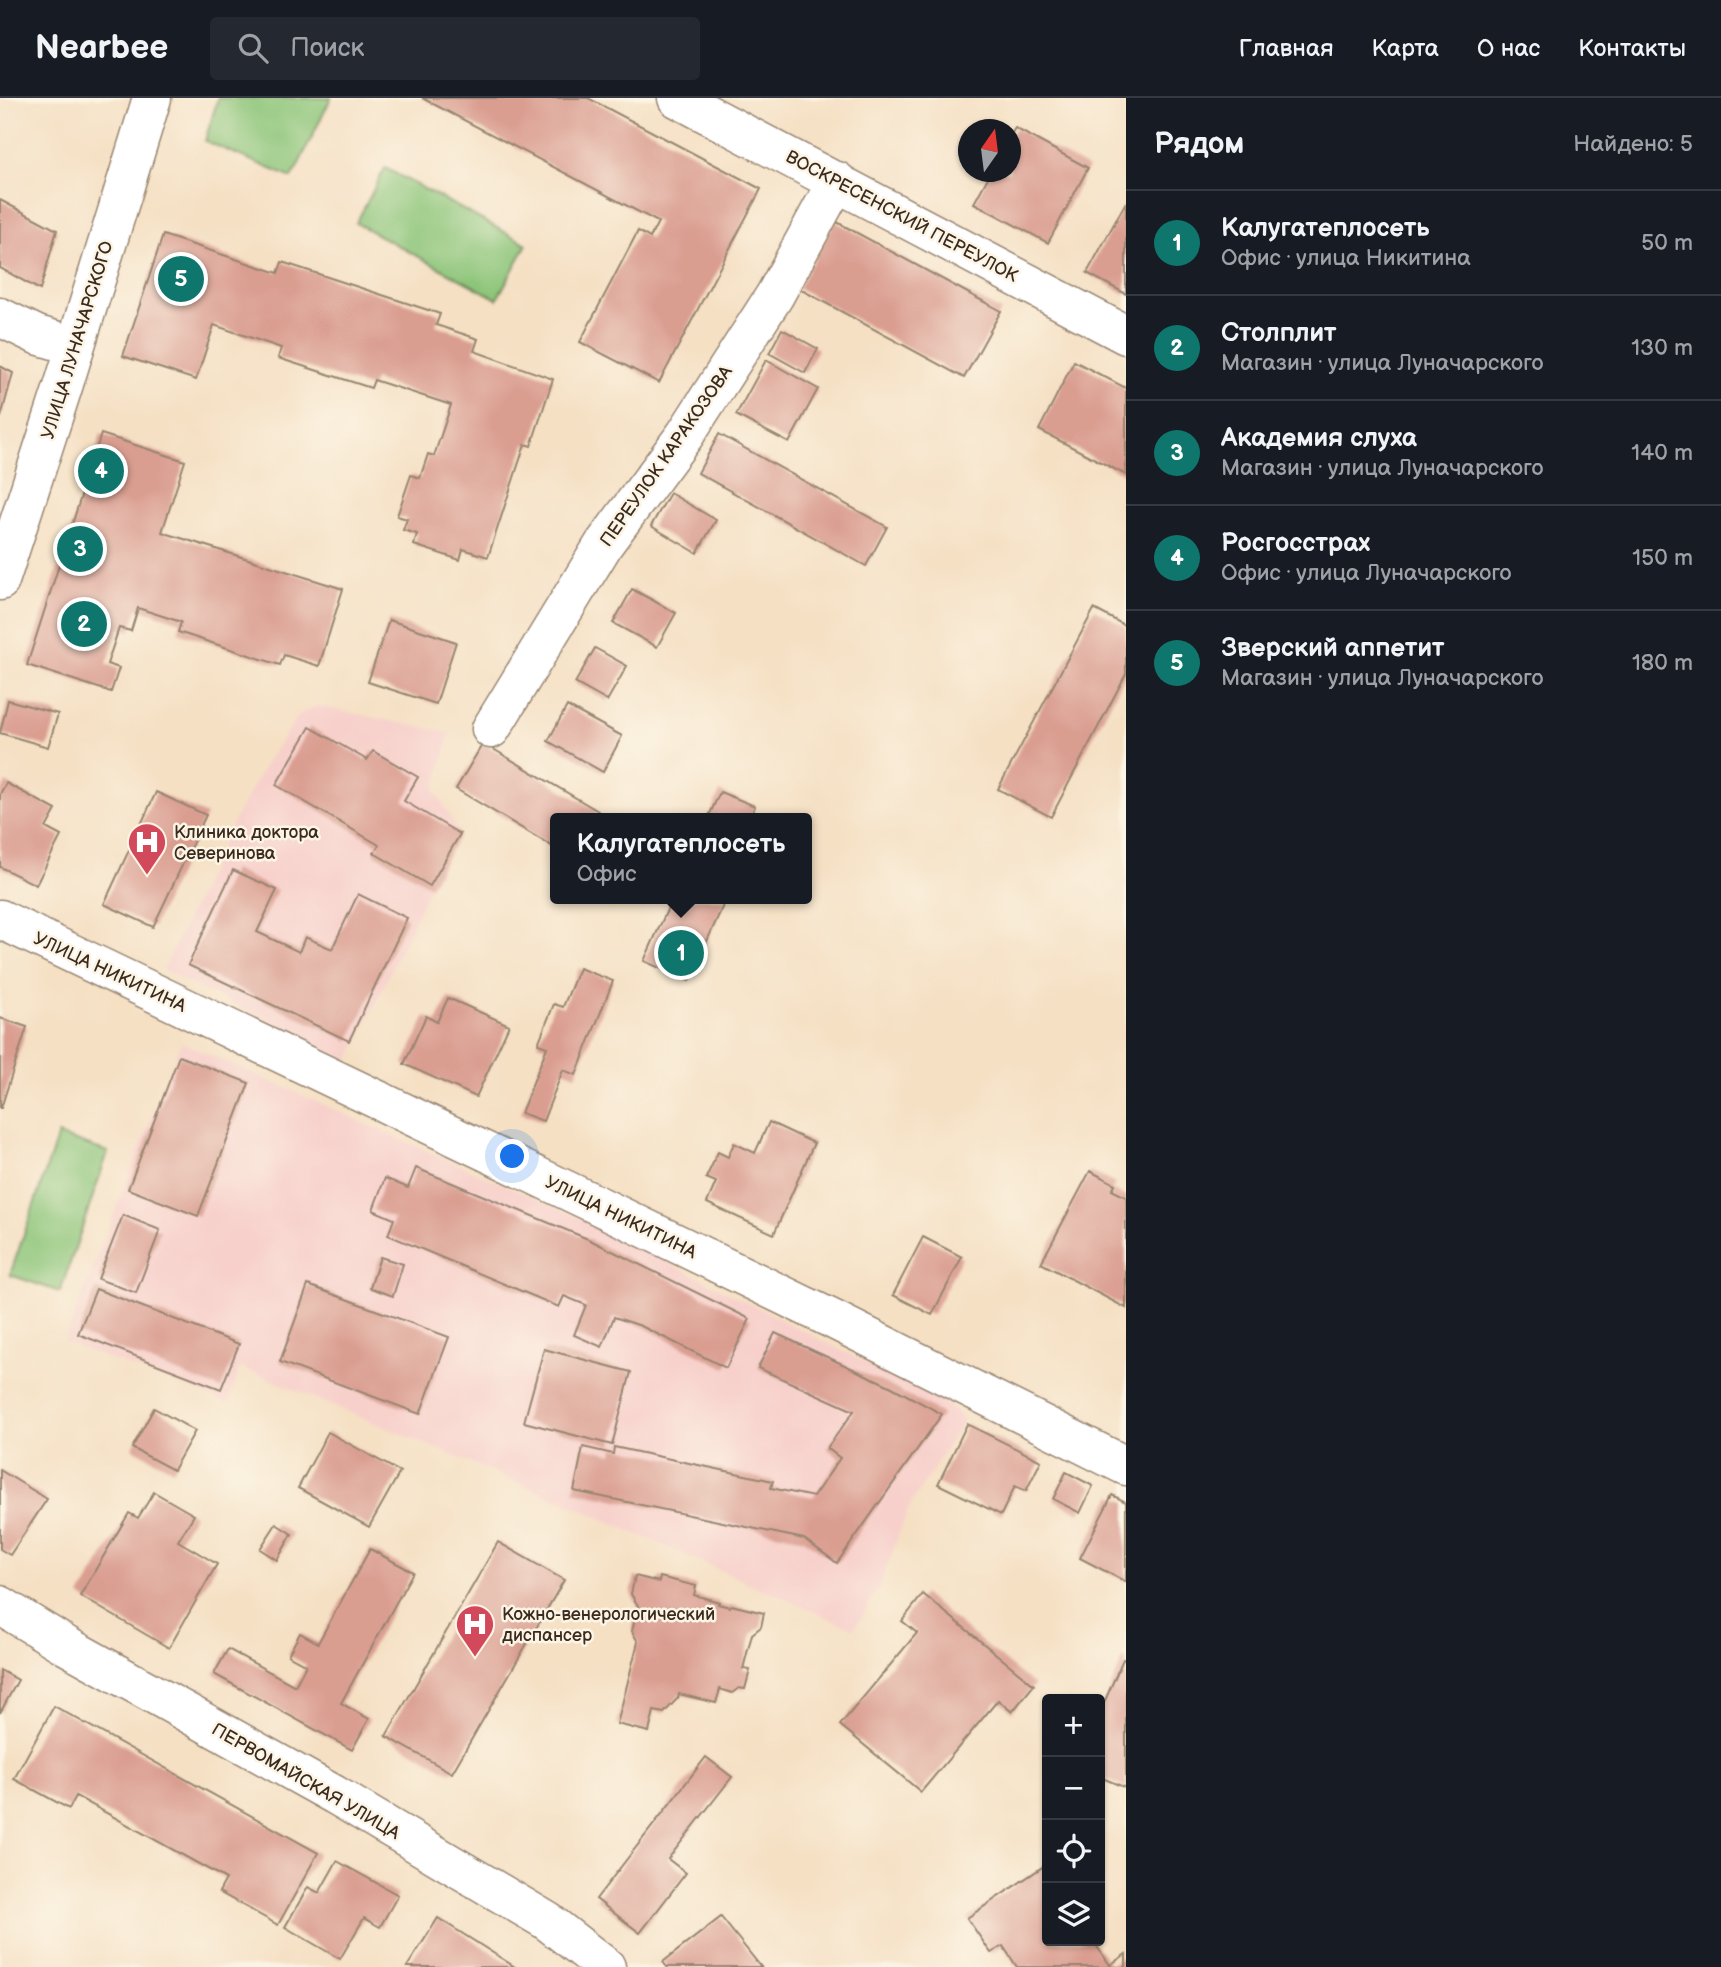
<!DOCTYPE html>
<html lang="ru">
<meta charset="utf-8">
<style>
:root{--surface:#171b24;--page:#242831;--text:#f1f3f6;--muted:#9ea1a6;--line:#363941;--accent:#0f766e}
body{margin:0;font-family:"Balsamiq Sans",sans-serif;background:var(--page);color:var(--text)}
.controls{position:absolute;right:21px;bottom:21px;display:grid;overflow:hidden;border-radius:7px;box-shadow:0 2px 5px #0004}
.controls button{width:63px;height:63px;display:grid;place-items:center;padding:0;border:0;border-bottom:2px solid var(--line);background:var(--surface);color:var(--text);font:35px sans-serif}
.compass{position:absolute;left:958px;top:21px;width:63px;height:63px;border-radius:50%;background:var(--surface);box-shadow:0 2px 5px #0004;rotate:14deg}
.you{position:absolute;left:513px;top:1059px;width:24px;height:24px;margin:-18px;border:5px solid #fff;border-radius:50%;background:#1a73e8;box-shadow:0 0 0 10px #1a73e833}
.badge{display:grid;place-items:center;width:46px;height:46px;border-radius:50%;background:var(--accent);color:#fff;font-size:23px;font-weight:700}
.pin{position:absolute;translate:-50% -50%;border:4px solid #fff;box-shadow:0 2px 7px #0006}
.popup{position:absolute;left:550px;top:715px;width:262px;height:91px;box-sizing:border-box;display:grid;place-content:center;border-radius:7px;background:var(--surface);filter:drop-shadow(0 2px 5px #0005);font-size:23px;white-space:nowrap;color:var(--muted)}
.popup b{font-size:26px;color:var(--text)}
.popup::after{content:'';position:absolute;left:50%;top:100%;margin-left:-14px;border:14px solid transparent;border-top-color:var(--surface)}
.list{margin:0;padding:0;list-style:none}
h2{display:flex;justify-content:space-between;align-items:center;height:91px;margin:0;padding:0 28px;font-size:30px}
h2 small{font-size:23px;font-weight:400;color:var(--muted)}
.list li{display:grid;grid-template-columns:46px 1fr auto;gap:21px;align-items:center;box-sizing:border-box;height:105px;padding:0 28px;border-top:2px solid var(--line)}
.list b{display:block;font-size:26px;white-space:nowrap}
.list p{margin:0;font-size:23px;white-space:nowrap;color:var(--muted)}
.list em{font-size:23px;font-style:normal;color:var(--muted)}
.icon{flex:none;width:38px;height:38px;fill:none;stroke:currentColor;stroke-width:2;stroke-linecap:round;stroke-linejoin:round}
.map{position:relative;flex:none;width:1126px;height:1869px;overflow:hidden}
header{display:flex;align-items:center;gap:42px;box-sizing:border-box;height:98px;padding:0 35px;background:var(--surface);border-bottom:2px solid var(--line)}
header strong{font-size:33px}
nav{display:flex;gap:38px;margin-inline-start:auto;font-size:24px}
.search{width:490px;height:63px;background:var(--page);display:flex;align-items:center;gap:18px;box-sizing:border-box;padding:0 24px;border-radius:7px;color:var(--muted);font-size:26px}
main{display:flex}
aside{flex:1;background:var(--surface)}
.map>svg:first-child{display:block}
.built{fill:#f7d0cb}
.green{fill:#8cc579;stroke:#64784c;stroke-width:2}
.building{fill:#da9e91}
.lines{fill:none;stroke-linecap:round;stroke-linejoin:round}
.street-casing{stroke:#988571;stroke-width:41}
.secondary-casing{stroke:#988571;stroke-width:41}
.street{stroke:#fff;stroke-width:38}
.secondary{stroke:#fff;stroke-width:38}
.labels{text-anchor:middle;stroke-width:5;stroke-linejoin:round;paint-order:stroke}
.street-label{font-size:18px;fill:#3b2a1e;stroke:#fcf5e5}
.poi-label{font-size:18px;fill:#3b2a1e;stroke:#fcf5e5;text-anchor:start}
</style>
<header>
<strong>Nearbee</strong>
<div class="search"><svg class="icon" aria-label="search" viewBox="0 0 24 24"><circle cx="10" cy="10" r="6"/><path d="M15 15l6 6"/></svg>Поиск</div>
<nav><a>Главная</a><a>Карта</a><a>О нас</a><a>Контакты</a></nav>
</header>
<main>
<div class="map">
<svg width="1126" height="1869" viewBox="0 0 1126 1869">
<rect width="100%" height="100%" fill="#fcf5e5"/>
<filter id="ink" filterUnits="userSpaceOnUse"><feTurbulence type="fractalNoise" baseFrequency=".0143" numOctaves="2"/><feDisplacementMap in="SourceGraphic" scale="14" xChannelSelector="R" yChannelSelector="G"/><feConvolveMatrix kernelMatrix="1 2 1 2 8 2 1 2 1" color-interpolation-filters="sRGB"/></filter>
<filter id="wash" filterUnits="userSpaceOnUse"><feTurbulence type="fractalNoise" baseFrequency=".00686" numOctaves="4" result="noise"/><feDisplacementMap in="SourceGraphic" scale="28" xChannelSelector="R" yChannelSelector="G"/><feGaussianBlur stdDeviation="1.57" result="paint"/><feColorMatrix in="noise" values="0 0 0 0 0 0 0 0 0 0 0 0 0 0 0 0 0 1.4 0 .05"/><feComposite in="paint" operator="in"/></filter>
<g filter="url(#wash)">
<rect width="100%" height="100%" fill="#f5e0c4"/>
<g class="built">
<path d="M 317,608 L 450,635 L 435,692 L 460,736 L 430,788 L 349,963 L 163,872 L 235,720 L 266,665 L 299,617 Z"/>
<path d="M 181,944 L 595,1127 L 947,1306 L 964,1322 L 908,1411 L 880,1488 L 854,1531 L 562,1403 L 240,1269 L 228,1305 L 64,1244 Z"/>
</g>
<g class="green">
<path d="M 218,0 L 331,0 L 292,80 L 205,43 Z"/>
<path d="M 385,70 L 527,146 L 497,201 L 356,125 Z"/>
<path d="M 58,1037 L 108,1054 L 60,1194 L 10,1177 Z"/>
</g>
<g id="blocks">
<g class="building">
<path d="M 422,0 L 588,0 L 761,91 L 659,285 L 580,244 L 638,133 L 650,140 L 658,124 Z"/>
<path d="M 1015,30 L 1088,70 L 1048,145 L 974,105 L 991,74 L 1010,74 L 1010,38 Z"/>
<path d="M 0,102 L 57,132 L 40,192 L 0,170 Z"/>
<path d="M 1126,104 L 1126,196 L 1087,175 Z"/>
<path d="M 835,123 L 1001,213 L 964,280 L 798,190 Z"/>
<path d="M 163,137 L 278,175 L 282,164 L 440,216 L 436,227 L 478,241 L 474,253 L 553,281 L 531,348 L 525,346 L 488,459 L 463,451 L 460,462 L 414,447 L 417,436 L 403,432 L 407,421 L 397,418 L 411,377 L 420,380 L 428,356 L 434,358 L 451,307 L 374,282 L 371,290 L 278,260 L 281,250 L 214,227 L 196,282 L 123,258 Z"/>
<path d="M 782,231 L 818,251 L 805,275 L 769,255 Z"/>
<path d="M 766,262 L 818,291 L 789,345 L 736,317 Z"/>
<path d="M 1074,263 L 1126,290 L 1126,377 L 1039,332 Z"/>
<path d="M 0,268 L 13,275 L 1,319 L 0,319 Z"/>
<path d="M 101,336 L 185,363 L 162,434 L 343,491 L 319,568 L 284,557 L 280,567 L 178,534 L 181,524 L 138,510 L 131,533 L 119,530 L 107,566 L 119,570 L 111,594 L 27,567 Z"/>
<path d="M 719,336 L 887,429 L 866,468 L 698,375 Z"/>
<path d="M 670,395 L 716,422 L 697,455 L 651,428 Z"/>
<path d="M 632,491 L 676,515 L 657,549 L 613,525 Z"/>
<path d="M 1094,511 L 1126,528 L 1126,576 L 1051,719 L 998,691 Z"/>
<path d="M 389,522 L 456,544 L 436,606 L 368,584 Z"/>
<path d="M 595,550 L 627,568 L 607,603 L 575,585 Z"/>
<path d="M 8,602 L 58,616 L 48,649 L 0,635 Z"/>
<path d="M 567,608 L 622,638 L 603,674 L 548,643 Z"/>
<path d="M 310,629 L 367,662 L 373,653 L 418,679 L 404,703 L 460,736 L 430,788 L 374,755 L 379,747 L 276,687 Z"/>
<path d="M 483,645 L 598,713 L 593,720 L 555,720 L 555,750 L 456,691 Z"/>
<path d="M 6,685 L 56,712 L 46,730 L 61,738 L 36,787 L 0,769 L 0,696 Z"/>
<path d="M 156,694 L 206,717 L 153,829 L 104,806 Z"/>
<path d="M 720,694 L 755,708 L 750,720 L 708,720 Z"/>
<path d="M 233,772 L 277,792 L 257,834 L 299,854 L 305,839 L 332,851 L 358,796 L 407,820 L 349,943 L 188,867 Z"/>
<path d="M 672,801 L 726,801 L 689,883 L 644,863 Z"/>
<path d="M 579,870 L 613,883 L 576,977 L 563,972 L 543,1023 L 521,1015 L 547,949 L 538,946 L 554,906 L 563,909 Z"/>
<path d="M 448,900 L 509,927 L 476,999 L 404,966 L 426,918 L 437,924 Z"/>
<path d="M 0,920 L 27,929 L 1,1010 L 0,1010 Z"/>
<path d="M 179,958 L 249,985 L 198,1118 L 128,1091 Z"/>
<path d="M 769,1024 L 814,1045 L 774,1136 L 707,1105 L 716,1084 L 706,1080 L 718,1054 L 728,1059 L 734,1045 L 755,1055 Z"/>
<path d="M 416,1070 L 588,1141 L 750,1221 L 726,1270 L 641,1228 L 614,1219 L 602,1249 L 574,1237 L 586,1207 L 564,1198 L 559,1209 L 388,1137 L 394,1121 L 373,1112 L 385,1080 L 408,1090 Z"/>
<path d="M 1090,1073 L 1115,1086 L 1112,1092 L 1126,1099 L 1126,1210 L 1041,1165 Z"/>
<path d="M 123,1117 L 160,1132 L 136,1195 L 98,1181 Z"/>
<path d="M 923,1139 L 962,1159 L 932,1217 L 893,1197 Z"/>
<path d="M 380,1159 L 403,1166 L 393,1198 L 370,1190 Z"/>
<path d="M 308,1187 L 449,1239 L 420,1316 L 280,1264 Z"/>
<path d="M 96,1191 L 239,1246 L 221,1291 L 78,1236 Z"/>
<path d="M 775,1235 L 890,1288 L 942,1316 L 837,1465 L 804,1441 L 574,1393 L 583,1349 L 613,1356 L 614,1349 L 773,1383 L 771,1390 L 813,1399 L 840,1360 L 827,1350 L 854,1313 L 758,1270 Z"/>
<path d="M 544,1251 L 631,1274 L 612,1347 L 524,1324 Z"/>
<path d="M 154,1310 L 195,1333 L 173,1372 L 132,1350 Z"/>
<path d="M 967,1326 L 1041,1363 L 1026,1393 L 1015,1388 L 1001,1417 L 938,1386 Z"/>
<path d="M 328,1334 L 400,1374 L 369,1429 L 298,1390 Z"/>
<path d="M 0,1372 L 47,1401 L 10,1457 L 0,1451 Z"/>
<path d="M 1066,1374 L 1093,1388 L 1080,1415 L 1053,1401 Z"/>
<path d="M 154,1394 L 194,1417 L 178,1443 L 217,1466 L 169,1550 L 80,1498 L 129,1415 L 138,1420 Z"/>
<path d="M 1112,1397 L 1126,1404 L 1126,1484 L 1080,1460 Z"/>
<path d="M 276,1426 L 292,1436 L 277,1462 L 260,1451 Z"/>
<path d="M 498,1444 L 564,1482 L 452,1675 L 386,1638 Z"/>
<path d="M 370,1451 L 413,1474 L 341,1605 L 369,1621 L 352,1652 L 214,1576 L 228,1551 L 295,1588 L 306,1567 L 288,1557 L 300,1535 L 318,1545 Z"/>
<path d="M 635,1478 L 659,1484 L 660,1479 L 696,1488 L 694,1497 L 719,1504 L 718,1506 L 730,1509 L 731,1507 L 764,1515 L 761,1529 L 752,1536 L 743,1571 L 750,1572 L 745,1591 L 739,1590 L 732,1595 L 720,1591 L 716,1605 L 679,1596 L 678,1600 L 664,1615 L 654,1613 L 649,1634 L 617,1626 L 638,1544 L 632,1533 L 638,1508 L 631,1496 Z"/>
<path d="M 923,1496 L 1034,1587 L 1012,1614 L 998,1602 L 921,1694 L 840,1627 L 917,1535 L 902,1523 Z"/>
<path d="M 1123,1561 L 1126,1562 L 1126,1690 L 1100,1679 L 1100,1614 Z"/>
<path d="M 0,1572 L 18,1582 L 0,1615 Z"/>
<path d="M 54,1608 L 318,1755 L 278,1827 L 219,1794 L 226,1781 L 76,1698 L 69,1711 L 14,1681 Z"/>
<path d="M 706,1659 L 732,1679 L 668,1761 L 686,1775 L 640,1835 L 596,1801 Z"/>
<path d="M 337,1763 L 398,1797 L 380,1829 L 364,1820 L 340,1861 L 285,1829 L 308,1789 L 319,1795 Z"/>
<path d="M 1047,1766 L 1047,1843 L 1093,1843 L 1110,1867 L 1126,1856 L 1126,1869 L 1017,1869 L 1003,1848 L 991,1855 L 967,1820 Z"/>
<path d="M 721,1819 L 761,1869 L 667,1869 L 663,1864 Z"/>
<path d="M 438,1820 L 515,1869 L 407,1869 Z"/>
</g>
</g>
</g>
<g filter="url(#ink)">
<use href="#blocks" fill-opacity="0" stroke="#988571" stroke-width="2"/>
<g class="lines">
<g class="street-casing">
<g id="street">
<path d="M 677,0 L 1126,237"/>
<path d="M 0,219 L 37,237 L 75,248"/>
<path d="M 491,631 L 604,446 L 685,337 L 775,197 L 837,83"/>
<path d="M 0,1507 L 67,1548 L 335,1697 L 547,1823 L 606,1869"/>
</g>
</g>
<g class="secondary-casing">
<g id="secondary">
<path d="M 0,483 L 63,289 L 152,0"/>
<path d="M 0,821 L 589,1103 L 832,1221 L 1126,1368"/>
</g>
</g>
<use href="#street" class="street"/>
<use href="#secondary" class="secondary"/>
</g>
</g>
<defs>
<g id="hospital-pin" transform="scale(2.0125)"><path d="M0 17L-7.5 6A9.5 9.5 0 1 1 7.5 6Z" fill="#d1495b" stroke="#fcf5e5"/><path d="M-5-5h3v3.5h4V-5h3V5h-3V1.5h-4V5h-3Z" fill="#fff"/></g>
</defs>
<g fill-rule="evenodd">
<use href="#hospital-pin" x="147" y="744"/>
<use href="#hospital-pin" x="475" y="1526"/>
</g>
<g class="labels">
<g class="street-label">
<text transform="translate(902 118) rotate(28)" y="6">ВОСКРЕСЕНСКИЙ ПЕРЕУЛОК</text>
<text transform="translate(77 242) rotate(-73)" y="6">УЛИЦА ЛУНАЧАРСКОГО</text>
<text transform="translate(666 358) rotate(-55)" y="6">ПЕРЕУЛОК КАРАКОЗОВА</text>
<text transform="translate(110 874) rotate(25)" y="6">УЛИЦА НИКИТИНА</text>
<text transform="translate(621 1119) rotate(26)" y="6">УЛИЦА НИКИТИНА</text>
<text transform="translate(306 1683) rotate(30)" y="6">ПЕРВОМАЙСКАЯ УЛИЦА</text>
</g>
<g class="poi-label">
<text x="174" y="740">Клиника доктора<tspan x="174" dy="21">Северинова</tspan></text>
<text x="502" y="1522">Кожно-венерологический<tspan x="502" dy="21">диспансер</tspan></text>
</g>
</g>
</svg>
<div class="controls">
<button>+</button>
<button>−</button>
<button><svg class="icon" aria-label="locate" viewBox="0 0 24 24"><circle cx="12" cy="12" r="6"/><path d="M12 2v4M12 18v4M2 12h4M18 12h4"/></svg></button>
<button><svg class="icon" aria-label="layers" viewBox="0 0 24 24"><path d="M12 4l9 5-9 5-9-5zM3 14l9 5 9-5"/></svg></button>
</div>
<svg class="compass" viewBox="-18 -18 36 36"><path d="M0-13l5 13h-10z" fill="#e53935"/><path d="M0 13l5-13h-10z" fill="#9ea1a6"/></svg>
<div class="you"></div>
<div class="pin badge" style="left:681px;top:855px">1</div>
<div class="popup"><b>Калугатеплосеть</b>Офис</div>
<div class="pin badge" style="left:84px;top:526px">2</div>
<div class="pin badge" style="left:80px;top:451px">3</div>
<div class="pin badge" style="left:101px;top:373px">4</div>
<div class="pin badge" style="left:181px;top:181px">5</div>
</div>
<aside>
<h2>Рядом<small>Найдено: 5</small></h2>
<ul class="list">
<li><span class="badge">1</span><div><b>Калугатеплосеть</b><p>Офис · улица Никитина</p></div><em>50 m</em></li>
<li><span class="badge">2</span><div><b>Столплит</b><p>Магазин · улица Луначарского</p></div><em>130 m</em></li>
<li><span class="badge">3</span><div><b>Академия слуха</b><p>Магазин · улица Луначарского</p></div><em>140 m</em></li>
<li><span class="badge">4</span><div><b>Росгосстрах</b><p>Офис · улица Луначарского</p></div><em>150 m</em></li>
<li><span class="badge">5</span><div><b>Зверский аппетит</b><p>Магазин · улица Луначарского</p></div><em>180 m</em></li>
</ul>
</aside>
</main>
